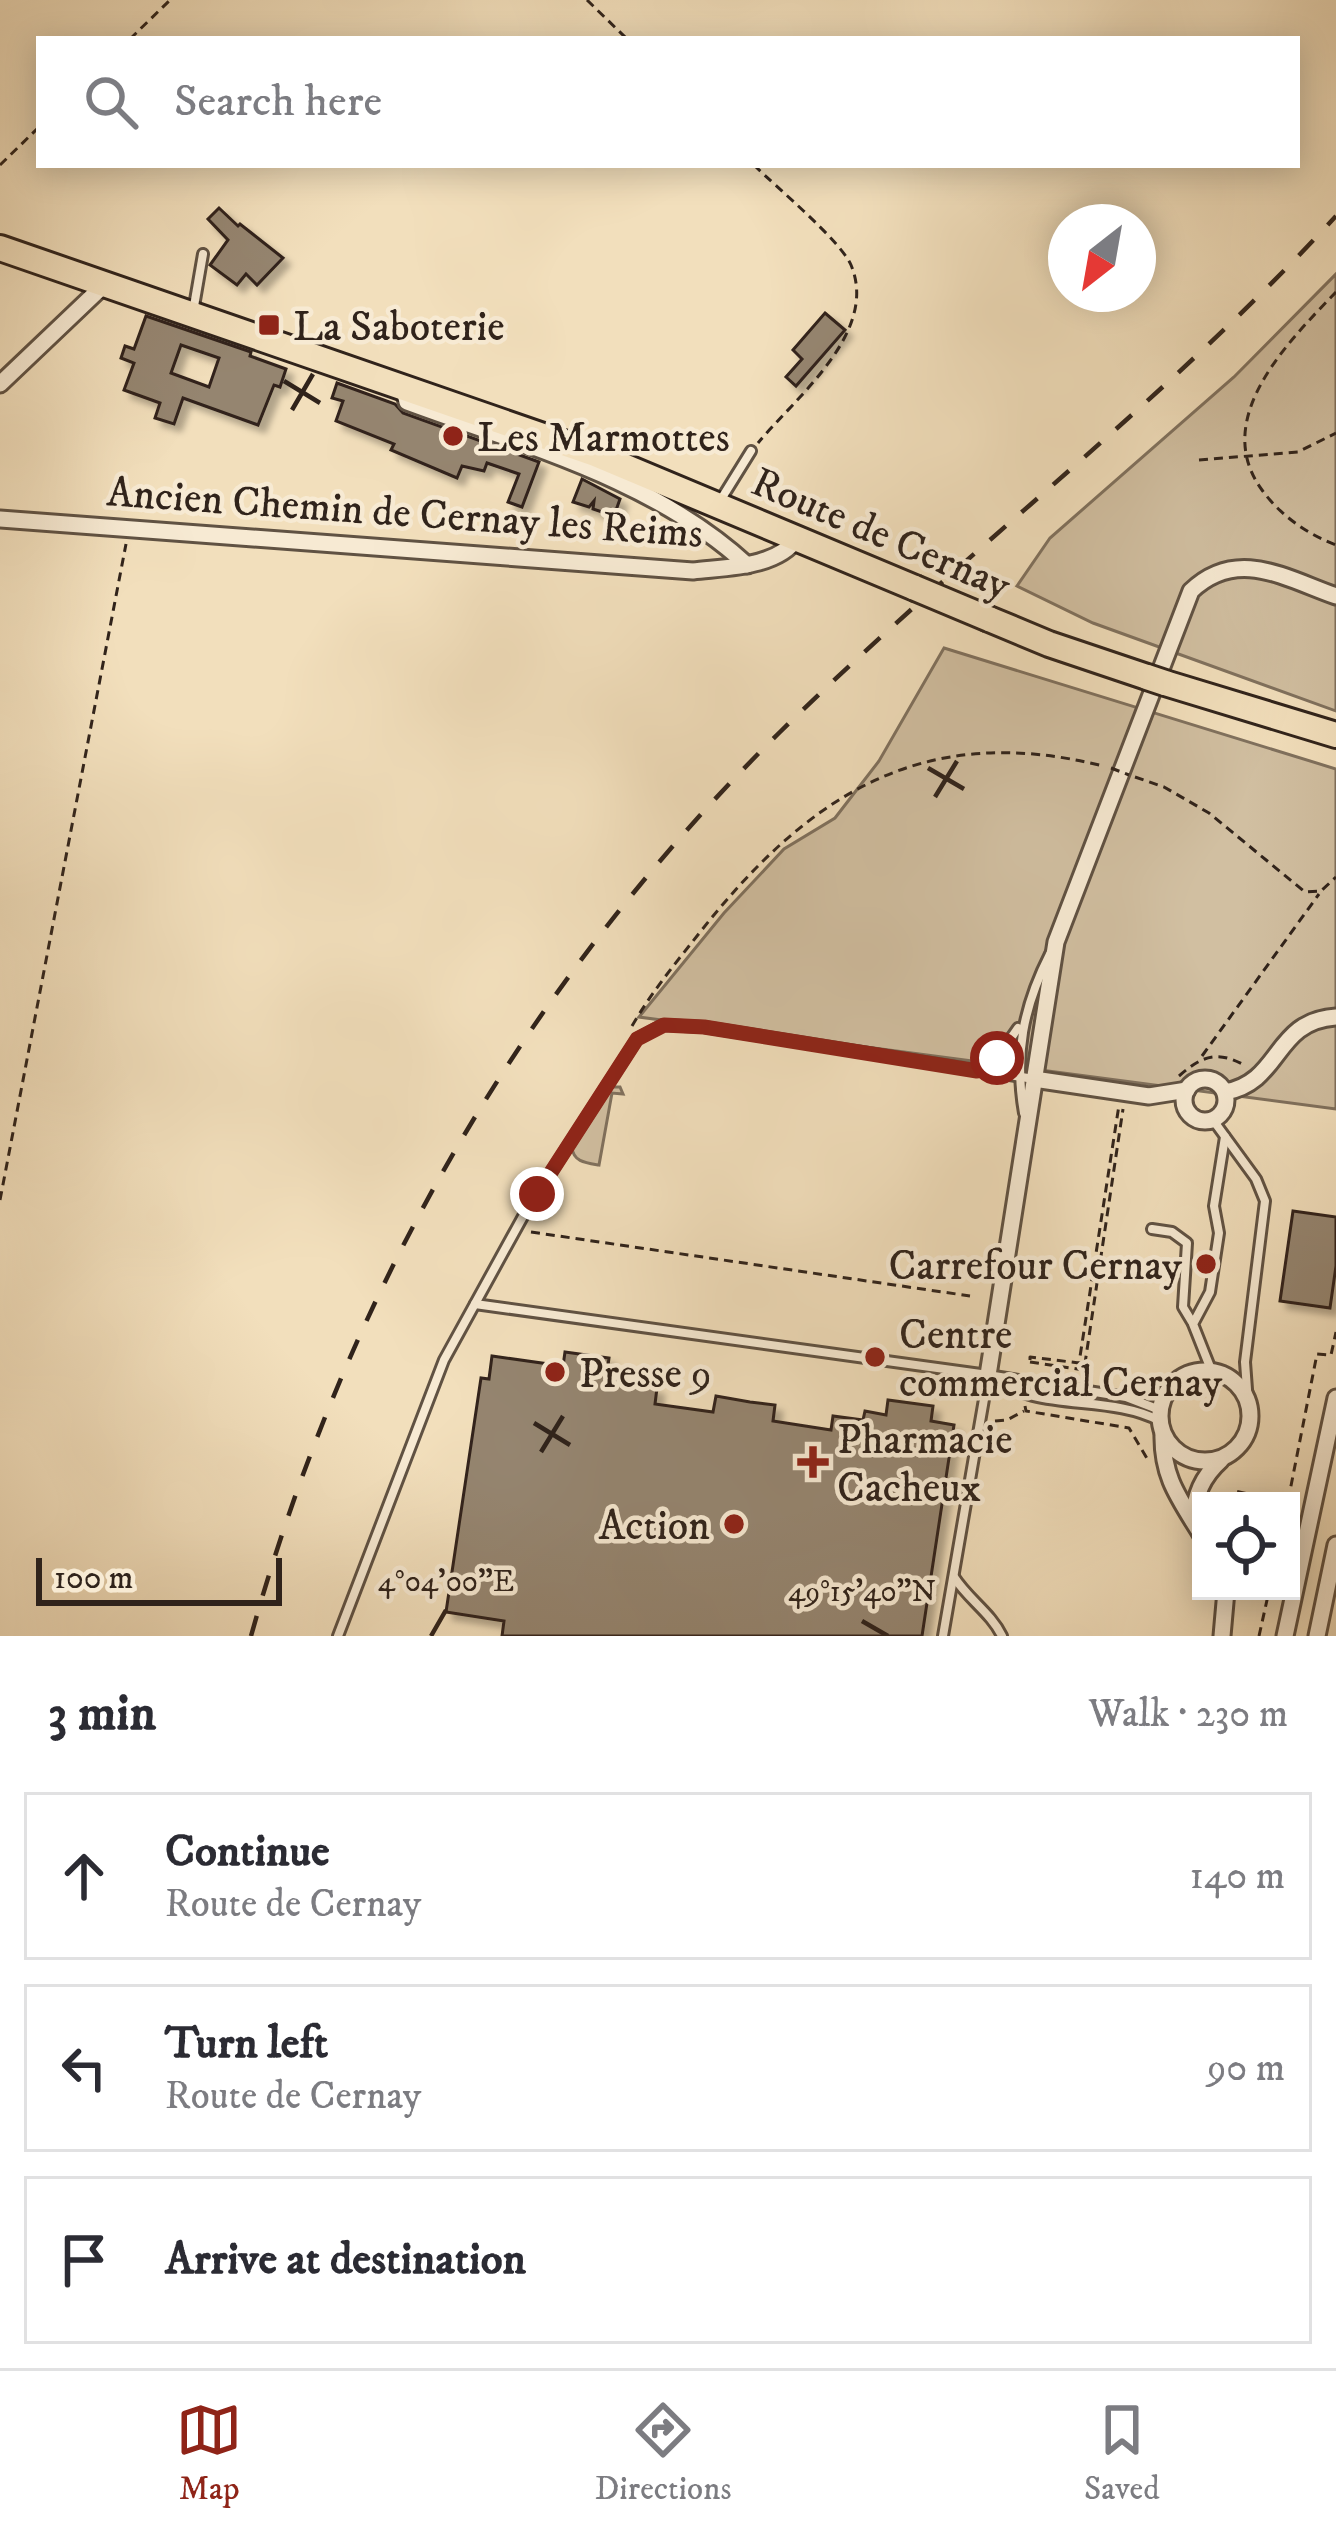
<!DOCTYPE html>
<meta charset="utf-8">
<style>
:root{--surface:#fff;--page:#f2f2f3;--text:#2b2b33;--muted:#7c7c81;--line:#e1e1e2;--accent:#8f2418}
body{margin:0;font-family:"IM FELL DW Pica",serif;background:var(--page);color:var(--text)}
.controls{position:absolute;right:36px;bottom:36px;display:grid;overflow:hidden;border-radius:0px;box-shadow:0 6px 30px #0003}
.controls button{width:108px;height:108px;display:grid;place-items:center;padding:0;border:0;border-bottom:3px solid var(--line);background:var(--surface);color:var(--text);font:60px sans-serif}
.compass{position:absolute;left:1048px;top:204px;width:108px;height:108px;border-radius:50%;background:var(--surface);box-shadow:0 6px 30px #0003;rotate:211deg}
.scale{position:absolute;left:36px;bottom:30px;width:246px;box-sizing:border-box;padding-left:12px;border:6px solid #30231b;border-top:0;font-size:33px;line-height:42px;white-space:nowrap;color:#30231b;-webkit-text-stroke:9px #f7ead3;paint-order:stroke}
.stop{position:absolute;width:36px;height:36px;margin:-27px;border:9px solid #8f2418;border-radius:50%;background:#fff}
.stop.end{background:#8f2418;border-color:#fff;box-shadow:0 3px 12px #0008}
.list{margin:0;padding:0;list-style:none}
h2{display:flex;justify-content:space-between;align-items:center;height:156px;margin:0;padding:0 48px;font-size:51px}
h2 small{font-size:39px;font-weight:400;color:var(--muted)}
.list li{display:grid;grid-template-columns:78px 1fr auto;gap:36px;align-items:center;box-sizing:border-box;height:168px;margin:0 24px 24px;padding:0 24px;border:3px solid var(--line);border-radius:0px}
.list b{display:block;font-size:45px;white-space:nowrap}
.list p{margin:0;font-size:39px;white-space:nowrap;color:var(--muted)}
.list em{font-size:39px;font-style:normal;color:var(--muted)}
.icon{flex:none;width:66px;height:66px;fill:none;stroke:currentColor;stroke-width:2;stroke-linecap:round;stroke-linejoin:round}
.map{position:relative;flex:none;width:1336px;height:1636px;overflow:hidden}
.search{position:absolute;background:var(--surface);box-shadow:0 6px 30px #0003;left:36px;right:36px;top:36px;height:132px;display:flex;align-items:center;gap:30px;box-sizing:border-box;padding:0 42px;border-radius:0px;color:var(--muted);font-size:45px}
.sheet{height:732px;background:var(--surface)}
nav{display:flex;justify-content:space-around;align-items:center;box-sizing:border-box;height:168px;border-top:3px solid var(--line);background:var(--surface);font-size:33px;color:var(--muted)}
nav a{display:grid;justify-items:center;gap:6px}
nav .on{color:var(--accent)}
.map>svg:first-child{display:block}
.green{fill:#d1bfa1;stroke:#80715e;stroke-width:3}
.building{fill:#95856f;stroke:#30231b;stroke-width:3;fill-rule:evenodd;filter:url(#shadow)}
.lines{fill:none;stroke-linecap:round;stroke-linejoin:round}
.service-casing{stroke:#605243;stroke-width:14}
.minor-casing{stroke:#605243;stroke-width:21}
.primary-casing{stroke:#30231b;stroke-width:30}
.path{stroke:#30231b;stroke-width:3;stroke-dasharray:9 6;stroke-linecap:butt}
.service{stroke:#f7ead3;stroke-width:8}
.minor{stroke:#f7ead3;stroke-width:15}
.primary{stroke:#f2dfbc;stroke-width:24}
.rail{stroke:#30231b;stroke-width:4.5;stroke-dasharray:21 21;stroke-linecap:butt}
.primary-bridge-casing{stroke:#30231b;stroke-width:30;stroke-linecap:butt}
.path-bridge{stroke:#30231b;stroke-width:3;stroke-dasharray:9 6;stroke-linecap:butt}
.primary-bridge{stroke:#f2dfbc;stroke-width:24}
.route{stroke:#8f2418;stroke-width:15}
.ticks{fill:none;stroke:#30231b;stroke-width:4.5}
.poi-dot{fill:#8f2418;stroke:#f7ead3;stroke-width:4.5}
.labels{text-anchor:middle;stroke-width:9;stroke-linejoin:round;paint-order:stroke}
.poi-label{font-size:42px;fill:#30231b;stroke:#f7ead3;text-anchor:start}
.street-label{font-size:42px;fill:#30231b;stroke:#f7ead3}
.ticks-label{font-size:30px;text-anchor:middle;fill:#30231b;stroke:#f7ead3;stroke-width:9;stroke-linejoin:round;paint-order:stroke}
</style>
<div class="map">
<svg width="1336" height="1636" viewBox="0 0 1336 1636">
<defs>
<filter id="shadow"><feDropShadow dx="7" dy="7" stdDeviation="3" flood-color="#0004"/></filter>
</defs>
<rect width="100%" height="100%" fill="#f2dfbc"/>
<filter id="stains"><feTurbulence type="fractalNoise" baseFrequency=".00167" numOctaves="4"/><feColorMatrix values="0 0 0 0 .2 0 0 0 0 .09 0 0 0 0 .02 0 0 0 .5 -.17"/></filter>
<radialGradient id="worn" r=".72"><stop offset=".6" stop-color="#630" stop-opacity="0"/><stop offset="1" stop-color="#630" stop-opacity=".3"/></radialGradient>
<g class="green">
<path d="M 1336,274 L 1336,711 L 1093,623 L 1017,586 L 1050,538 L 1234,377 Z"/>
<path d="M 944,648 L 1336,769 L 1336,1109 L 639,1017 L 724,913 L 784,849 L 835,818 L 879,761 Z"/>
<path d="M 611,1087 L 620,1087 L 623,1094 L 612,1093 L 599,1165 C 586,1163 573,1162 572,1147 Z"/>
</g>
<g class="building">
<path d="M 219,208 L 238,226 L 240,224 L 283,258 L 257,285 L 246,274 L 237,285 L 210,265 L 228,240 L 208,219 Z"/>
<path d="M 825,313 L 845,330 L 796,386 L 786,377 L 802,359 L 793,350 Z"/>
<path d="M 146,316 L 251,352 L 250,356 L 286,369 L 280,387 L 274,385 L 258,425 L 183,398 L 174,424 L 155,418 L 160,403 L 124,390 L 134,363 L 121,358 L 125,346 L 134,349 ZM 181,345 L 219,358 L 209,387 L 171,373 Z"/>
<path d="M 337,383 L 395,404 L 403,413 L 539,462 L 522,507 L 508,502 L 519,474 L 487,463 L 484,471 L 462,466 L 457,478 L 391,450 L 394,444 L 336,421 L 343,401 L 332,398 Z"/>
<path d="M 582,479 L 620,499 L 614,516 L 593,509 L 594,501 L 589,507 L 573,502 Z"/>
<path d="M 1293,1211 L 1336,1217 L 1336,1266 L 1330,1308 L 1280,1301 Z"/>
<path d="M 565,1352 L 609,1358 L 607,1373 L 629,1376 L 628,1384 L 657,1388 L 655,1404 L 713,1412 L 716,1396 L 750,1402 L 775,1405 L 773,1421 L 831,1430 L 833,1416 L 863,1420 L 865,1411 L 886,1415 L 888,1400 L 933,1406 L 931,1421 L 954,1425 L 922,1636 L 502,1636 L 504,1621 L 446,1612 L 481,1378 L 489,1379 L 492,1356 L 563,1366 Z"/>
</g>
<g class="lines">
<g class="service-casing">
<g id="service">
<path d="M 193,312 L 203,254"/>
<path d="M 720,501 L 751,451"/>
<path d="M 977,1071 L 997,1058 L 1018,1028"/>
<path d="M 1024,1113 C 1014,1055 1023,1007 1050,954"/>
<path d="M 1213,1120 L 1256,1179 L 1265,1201 L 1245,1362 L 1248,1403"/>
<path d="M 1152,1229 L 1172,1232 L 1187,1243 L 1183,1307 L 1192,1322"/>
<path d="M 475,1304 L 988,1375 L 1126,1397 L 1160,1410"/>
<path d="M 1212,1372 L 1193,1324 L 1210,1292 L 1219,1233 L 1214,1206 L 1225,1137"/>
<path d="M 989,1375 C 1037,1414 1107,1393 1160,1421"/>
<path d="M 954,1577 C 968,1599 991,1613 1002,1636"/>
<path d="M 338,1636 L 444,1360 L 526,1211 L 637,1039 L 663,1025 L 704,1027 L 1034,1079"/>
<path d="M 943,1636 L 988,1376"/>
</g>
</g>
<g class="minor-casing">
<g id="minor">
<path d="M 0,384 L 104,285"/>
<path d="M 403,386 L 407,402 C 523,445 654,479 747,565"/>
<path d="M 0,519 L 693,571 C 725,567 777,568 797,538"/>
<path d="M 1034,1079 L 1149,1096 L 1187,1090"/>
<circle cx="1205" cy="1100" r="21"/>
<path d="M 1225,1092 C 1282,1082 1273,1021 1336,1017"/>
<circle cx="1205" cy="1416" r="45"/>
<path d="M 988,1375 L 1056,942 L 1191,591 C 1237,547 1285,578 1336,596"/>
<path d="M 1163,1434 C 1162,1477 1179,1498 1201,1534"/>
<path d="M 1193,1520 C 1195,1495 1202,1477 1221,1460"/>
<path d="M 1222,1636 L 1226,1591"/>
<path d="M 1285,1636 L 1336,1398"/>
<path d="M 1317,1636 L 1336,1545"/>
</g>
</g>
<g class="primary-casing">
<g id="primary">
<path d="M 0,248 L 595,454 L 915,588"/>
<path d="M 989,619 L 1049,644 L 1147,677"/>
<path d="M 1165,683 L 1336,735"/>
</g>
</g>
<g class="path">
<path d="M 587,0 L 627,39"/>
<path d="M 130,39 L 170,0"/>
<path d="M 0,165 L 39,127"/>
<path d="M 754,165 C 776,187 840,240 851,265 C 879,332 797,396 758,443"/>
<path d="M 1336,292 C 1288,342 1210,419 1262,490 C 1280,515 1307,534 1336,545"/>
<path d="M 1199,460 L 1298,452 L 1336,433"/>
<path d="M 1135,777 L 1164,787 L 1209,813 L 1305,892 L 1321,891 L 1336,877"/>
<path d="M 632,1026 C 651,993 674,965 697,936 C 806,797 920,720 1103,766"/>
<path d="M 1202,1056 L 1319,894"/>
<path d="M 1179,1076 C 1202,1056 1217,1050 1244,1065"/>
<path d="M 0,1200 L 126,544"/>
<path d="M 531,1232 L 970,1296"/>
<path d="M 1030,1360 L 1030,1357 L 1079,1363 L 1119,1105"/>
<path d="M 1030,1362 L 1084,1370 L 1123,1109"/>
<path d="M 1025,1406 L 1026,1411 L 1129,1428 L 1148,1460"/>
<path d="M 995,1421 L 1007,1420 L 1024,1411"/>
<path d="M 1227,1501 L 1235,1491 L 1278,1501"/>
<path d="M 1288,1501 L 1317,1354 L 1331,1355 L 1336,1332"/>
<path d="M 1259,1636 L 1269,1591"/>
</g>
<use href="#service" class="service"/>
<use href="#minor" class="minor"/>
<use href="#primary" class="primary"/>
<path class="rail" d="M 251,1636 C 347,1292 525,983 780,732 C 960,555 1165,402 1336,216"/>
<g class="primary-bridge-casing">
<g id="primary-bridge">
<path d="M 915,588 L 989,619"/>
<path d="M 1147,677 L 1165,683"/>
</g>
</g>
<path class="path-bridge" d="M 1111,768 L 1129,775"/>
<use href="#primary-bridge" class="primary-bridge"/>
</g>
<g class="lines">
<path class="route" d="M 537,1194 L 637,1039 L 664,1025 L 704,1027 L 977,1071 L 997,1058"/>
</g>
<path class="ticks" d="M 284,381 L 320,403M 292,410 L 313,374M 928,768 L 964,789M 935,797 L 957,761M 534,1423 L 570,1445M 541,1452 L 563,1416M 862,1621 L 888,1636M 431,1636 L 446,1610"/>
<g class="poi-dot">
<rect x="257" y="313" width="24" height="24" rx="6"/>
<circle cx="453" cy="436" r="12"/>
<circle cx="1206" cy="1264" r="12"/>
<circle cx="875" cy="1357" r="12"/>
<circle cx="555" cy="1372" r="12"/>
<path d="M807 1444h12v12h12v12h-12v12h-12v-12h-12v-12h12z"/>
<circle cx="734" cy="1524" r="12"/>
</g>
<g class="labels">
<g class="poi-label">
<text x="293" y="340">La Saboterie</text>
<text x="477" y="451">Les Marmottes</text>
<text x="1182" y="1279" text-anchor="end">Carrefour Cernay</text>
<text x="899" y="1348">Centre<tspan x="899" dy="48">commercial Cernay</tspan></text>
<text x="579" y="1387">Presse 9</text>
<text x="837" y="1453">Pharmacie<tspan x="837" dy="48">Cacheux</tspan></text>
<text x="710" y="1539" text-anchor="end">Action</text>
</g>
<g class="street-label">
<text transform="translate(405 511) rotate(4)" y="15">Ancien Chemin de Cernay les Reims</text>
<text transform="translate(882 532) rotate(23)" y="15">Route de Cernay</text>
</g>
</g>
<g class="ticks-label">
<text x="446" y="1591">4°04'00"E</text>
<text x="862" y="1601">49°15'40"N</text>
</g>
<rect width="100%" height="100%" filter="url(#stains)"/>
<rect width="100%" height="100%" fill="url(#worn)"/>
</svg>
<div class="controls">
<button><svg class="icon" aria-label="locate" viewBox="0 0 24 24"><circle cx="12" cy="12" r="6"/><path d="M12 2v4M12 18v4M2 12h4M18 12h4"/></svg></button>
</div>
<svg class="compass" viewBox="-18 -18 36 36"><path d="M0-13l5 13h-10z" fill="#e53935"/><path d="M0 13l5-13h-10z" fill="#7c7c81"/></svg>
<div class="scale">100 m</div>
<div class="stop" style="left:997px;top:1058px"></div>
<div class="stop end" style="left:537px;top:1194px"></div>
<div class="search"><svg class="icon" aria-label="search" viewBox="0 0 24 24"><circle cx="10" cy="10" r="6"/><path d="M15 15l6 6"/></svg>Search here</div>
</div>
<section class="sheet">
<h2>3 min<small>Walk · 230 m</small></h2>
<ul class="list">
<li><svg class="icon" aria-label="ahead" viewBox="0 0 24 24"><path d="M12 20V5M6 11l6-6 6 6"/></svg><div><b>Continue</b><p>Route de Cernay</p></div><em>140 m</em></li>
<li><svg class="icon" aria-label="left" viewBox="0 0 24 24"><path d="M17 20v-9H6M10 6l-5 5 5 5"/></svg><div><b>Turn left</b><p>Route de Cernay</p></div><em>90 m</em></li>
<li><svg class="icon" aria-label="arrive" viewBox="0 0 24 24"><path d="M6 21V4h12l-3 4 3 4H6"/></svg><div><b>Arrive at destination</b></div></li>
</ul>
</section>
<nav>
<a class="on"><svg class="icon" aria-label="map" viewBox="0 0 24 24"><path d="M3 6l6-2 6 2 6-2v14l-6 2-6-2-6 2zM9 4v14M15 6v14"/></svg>Map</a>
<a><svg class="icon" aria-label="directions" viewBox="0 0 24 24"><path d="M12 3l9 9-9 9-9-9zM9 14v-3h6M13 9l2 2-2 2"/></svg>Directions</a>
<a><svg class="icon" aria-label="saved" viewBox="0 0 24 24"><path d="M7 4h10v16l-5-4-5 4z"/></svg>Saved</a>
</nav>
